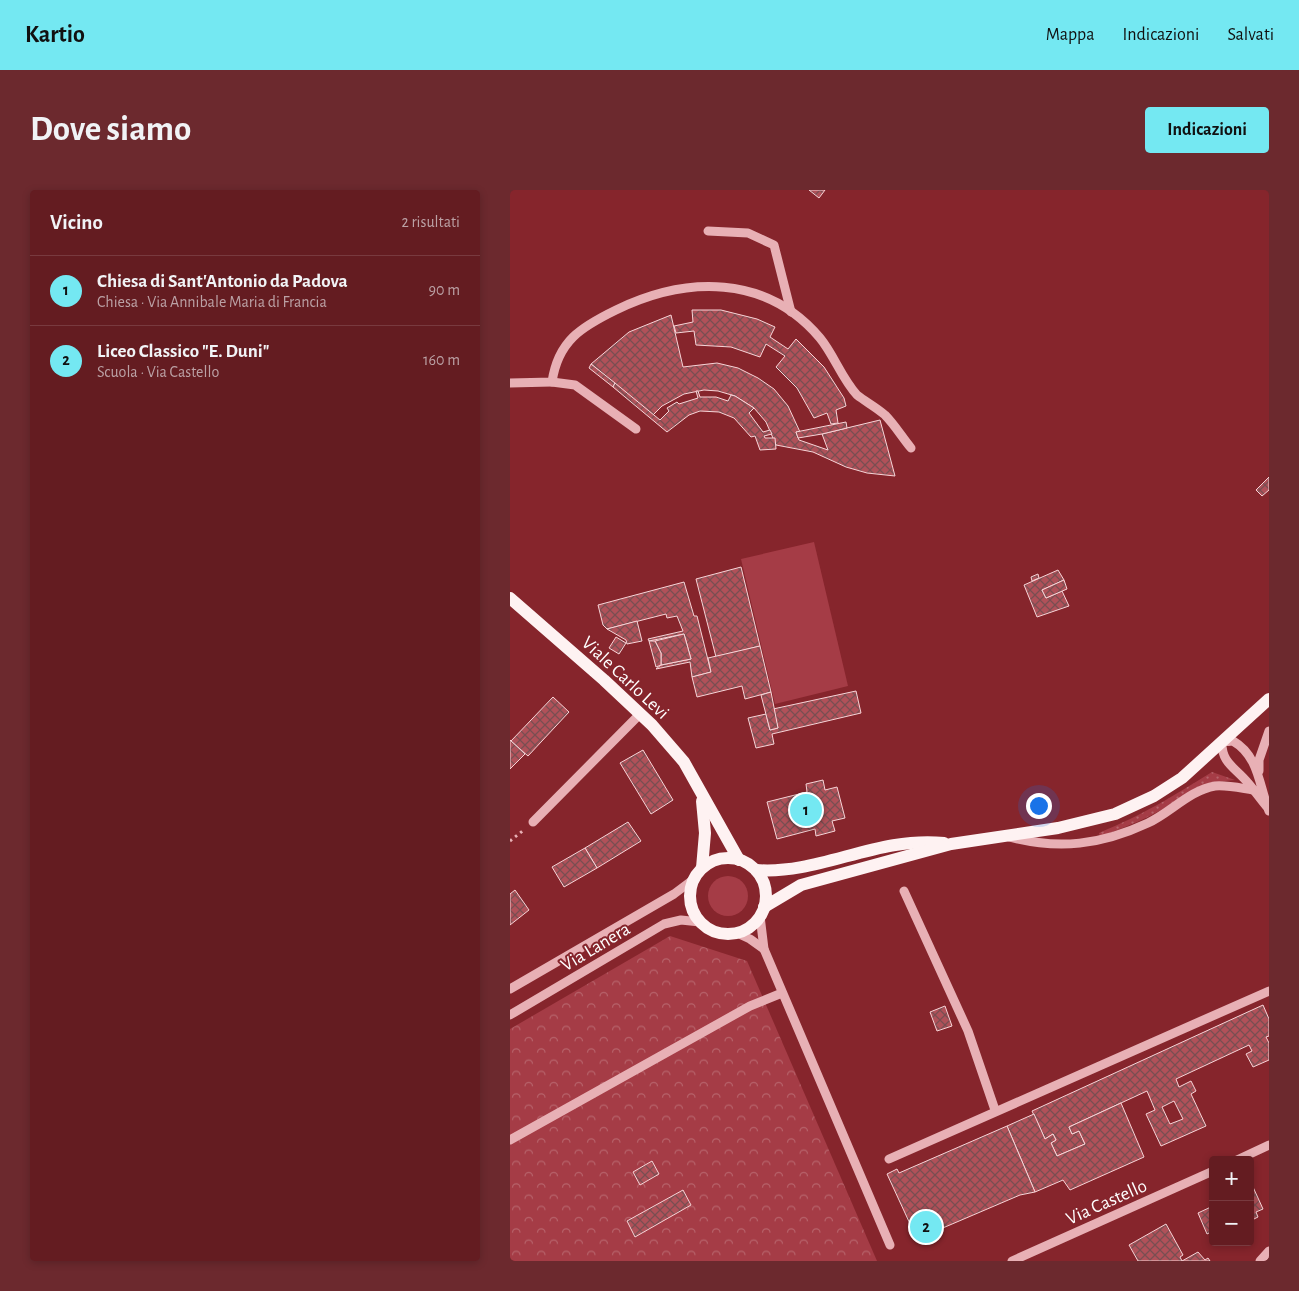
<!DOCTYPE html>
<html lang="it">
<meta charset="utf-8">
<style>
:root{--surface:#641c21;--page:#6c292e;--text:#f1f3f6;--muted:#bba1a5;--line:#783a3f;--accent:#74e8f2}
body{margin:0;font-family:"Alegreya Sans",sans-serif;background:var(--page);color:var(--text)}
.controls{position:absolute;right:15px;bottom:15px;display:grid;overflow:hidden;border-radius:5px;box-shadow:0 2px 8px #0003}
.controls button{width:45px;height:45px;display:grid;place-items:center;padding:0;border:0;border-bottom:1px solid var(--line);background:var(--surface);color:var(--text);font:25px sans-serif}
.you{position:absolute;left:528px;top:615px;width:18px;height:18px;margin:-12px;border:4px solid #fff;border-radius:50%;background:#1a73e8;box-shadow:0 0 0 8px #1a73e833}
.badge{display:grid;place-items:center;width:32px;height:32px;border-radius:50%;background:var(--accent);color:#111;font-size:16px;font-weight:700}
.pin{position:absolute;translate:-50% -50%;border:2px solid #fff;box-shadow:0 1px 5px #0006}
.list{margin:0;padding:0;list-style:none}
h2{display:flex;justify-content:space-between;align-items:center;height:65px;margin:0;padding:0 20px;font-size:21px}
h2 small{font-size:16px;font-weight:400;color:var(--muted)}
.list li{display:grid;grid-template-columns:32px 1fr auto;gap:15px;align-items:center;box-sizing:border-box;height:70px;padding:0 20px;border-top:1px solid var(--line)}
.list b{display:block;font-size:19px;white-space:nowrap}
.list p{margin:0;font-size:16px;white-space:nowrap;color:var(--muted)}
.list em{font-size:16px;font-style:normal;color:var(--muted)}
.map{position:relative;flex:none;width:759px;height:1071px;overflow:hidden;border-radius:5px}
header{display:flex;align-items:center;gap:30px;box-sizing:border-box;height:70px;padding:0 25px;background:var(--accent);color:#111}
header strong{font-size:24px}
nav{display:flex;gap:28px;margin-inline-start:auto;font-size:18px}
.intro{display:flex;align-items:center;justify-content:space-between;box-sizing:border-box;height:120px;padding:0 30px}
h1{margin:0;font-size:35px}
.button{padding:12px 22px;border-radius:5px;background:var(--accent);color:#111;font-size:18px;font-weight:700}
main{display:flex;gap:30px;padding:0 30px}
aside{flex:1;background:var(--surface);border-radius:5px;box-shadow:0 2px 8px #0003}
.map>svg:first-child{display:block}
.grass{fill:#a53c46}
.forest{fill:url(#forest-crowns)}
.garden{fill:url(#garden-dots)}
.building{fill:url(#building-cross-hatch);stroke:#f7d4d7;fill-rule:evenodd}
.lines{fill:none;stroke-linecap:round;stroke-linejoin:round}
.path{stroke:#e8b0b5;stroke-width:3;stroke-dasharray:2.5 4;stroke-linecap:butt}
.minor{stroke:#e8b0b5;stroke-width:9}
.major{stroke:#fef2f2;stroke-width:12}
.labels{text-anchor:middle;stroke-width:4;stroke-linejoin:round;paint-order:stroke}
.street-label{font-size:19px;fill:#fff;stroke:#86252c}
</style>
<header>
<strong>Kartio</strong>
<nav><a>Mappa</a><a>Indicazioni</a><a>Salvati</a></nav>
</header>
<div class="intro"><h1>Dove siamo</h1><a class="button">Indicazioni</a></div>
<main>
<aside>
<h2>Vicino<small>2 risultati</small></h2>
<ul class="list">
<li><span class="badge">1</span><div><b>Chiesa di Sant'Antonio da Padova</b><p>Chiesa · Via Annibale Maria di Francia</p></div><em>90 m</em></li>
<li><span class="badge">2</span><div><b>Liceo Classico &quot;E. Duni&quot;</b><p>Scuola · Via Castello</p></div><em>160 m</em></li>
</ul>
</aside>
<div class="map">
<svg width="759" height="1071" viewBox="0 0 759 1071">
<defs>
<pattern id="forest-crowns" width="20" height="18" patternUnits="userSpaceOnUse" patternTransform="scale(1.25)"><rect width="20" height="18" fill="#a53c46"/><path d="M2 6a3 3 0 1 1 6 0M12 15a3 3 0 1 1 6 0" fill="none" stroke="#b7636b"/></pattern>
<pattern id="garden-dots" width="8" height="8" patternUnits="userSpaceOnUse" patternTransform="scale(1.25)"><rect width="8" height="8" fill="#a53c46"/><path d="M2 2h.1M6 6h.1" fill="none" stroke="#b7636b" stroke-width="1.8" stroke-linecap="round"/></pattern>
<pattern id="building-cross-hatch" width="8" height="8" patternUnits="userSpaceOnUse" patternTransform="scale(1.25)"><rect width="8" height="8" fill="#b05159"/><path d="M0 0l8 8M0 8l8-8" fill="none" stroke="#794e52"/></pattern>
</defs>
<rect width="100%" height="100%" fill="#86252c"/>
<g class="grass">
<path d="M 304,352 L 338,496 L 265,514 L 231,369 Z"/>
<circle cx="218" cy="706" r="20"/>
</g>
<path class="forest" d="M 160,746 L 237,771 L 367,1071 L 0,1071 L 0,839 Z"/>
<path class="garden" d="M 702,582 L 725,590 C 683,593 674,609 640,626 C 624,634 606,640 590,647 L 589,643 C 632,625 662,607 702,582 Z"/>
<g class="building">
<path d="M 299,0 L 315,0 L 309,8 Z"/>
<path d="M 182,120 L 211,120 L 247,129 L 265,137 L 260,147 L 278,159 L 286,149 L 314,177 L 334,208 L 336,216 L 326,220 L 328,233 L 321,234 L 317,223 L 304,228 L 287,198 L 266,177 L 275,166 L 256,154 L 250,167 L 221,157 L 186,155 L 184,141 L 166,143 L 164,136 L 183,132 Z"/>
<path d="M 161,125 L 173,177 L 207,173 L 228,178 L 248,188 L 264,199 L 278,216 L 290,242 L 286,242 L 289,250 L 318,260 L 312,244 L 370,230 L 385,286 L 357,283 L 336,277 L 303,262 L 266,255 L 256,232 L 244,218 L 225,206 L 208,201 L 194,200 L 174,204 L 152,216 L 143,225 L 81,174 L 119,142 Z"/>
<path d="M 81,174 L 105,193 L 103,197 L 79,178 Z"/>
<path d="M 105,193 L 150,230 L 159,221 L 157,218 L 167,212 L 169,214 L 188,208 L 186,201 L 188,201 L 190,207 L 206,207 L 218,211 L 221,205 L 225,206 L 244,218 L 239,223 L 253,242 L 260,240 L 262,244 L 254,246 L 255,248 L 265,248 L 266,259 L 250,260 L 245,246 L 241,247 L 224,228 L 209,222 L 190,221 L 179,225 L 157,242 L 103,197 Z"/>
<path d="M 336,232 L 337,238 L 312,244 L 288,248 L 286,242 Z"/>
<path d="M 759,287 L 759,300 L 752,306 L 746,300 Z"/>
<path d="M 231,377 L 250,456 L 206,467 L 186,389 Z"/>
<path d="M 548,380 L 554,390 L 532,400 L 536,408 L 552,401 L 559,416 L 527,427 L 514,395 Z"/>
<path d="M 528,384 L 529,388 L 522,391 L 521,387 Z"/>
<path d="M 554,390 L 557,399 L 536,408 L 532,400 Z"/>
<path d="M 174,392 L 184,426 L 187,426 L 201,482 L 182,487 L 180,472 L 146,479 L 151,475 L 181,469 L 174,444 L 139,451 L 138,449 L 173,441 L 167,426 L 157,428 L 156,424 L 97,439 L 93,435 L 88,415 Z"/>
<path d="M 127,431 L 132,451 L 117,454 L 116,450 L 97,439 Z"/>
<path d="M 174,444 L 181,469 L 151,475 L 151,463 L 145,451 Z"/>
<path d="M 106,447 L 116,453 L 109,464 L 99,458 Z"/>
<path d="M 139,451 L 145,451 L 151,463 L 151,475 L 146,477 Z"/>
<path d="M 250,456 L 261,502 L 235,509 L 232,496 L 187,507 L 182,487 L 201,482 L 198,468 Z"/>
<path d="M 346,501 L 351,523 L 262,544 L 264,554 L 246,558 L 238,528 L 256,524 L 260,540 L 268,538 L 263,519 Z"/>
<path d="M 261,502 L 268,538 L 260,540 L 251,505 Z"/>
<path d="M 43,507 L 59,522 L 18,566 L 1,551 Z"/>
<path d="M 0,550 L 15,564 L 0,579 Z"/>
<path d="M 133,560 L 163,610 L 141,624 L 110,573 Z"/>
<path d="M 313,590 L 315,600 L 327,597 L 335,628 L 322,631 L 325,641 L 306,646 L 305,639 L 267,649 L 257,612 L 297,602 L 296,594 Z"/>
<path d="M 118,632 L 131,651 L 87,678 L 75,658 Z"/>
<path d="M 75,658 L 87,678 L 54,697 L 42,677 Z"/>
<path d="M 5,700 L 19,720 L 0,735 L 0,704 Z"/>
<path d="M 753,815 L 759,829 L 759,846 L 756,847 L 759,853 L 759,870 L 743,877 L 736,864 L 742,861 L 739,855 L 666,889 L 669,897 L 681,891 L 686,901 L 681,904 L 696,936 L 651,956 L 636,924 L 645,920 L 637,901 L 559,937 L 562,944 L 569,941 L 575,954 L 547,966 L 541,953 L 546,950 L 543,944 L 535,949 L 522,921 ZM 664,911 L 673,929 L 660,934 L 652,917 Z"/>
<path d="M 435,816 L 442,836 L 427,841 L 420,822 Z"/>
<path d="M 611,913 L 634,967 L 560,1000 L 553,990 L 525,1002 L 497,936 L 524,924 L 535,949 L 543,944 L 546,950 L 541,953 L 547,966 L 575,954 L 569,941 L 562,944 L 559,937 Z"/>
<path d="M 497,936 L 525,1002 L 510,1005 L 407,1049 L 377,984 L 387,979 L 389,983 Z"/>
<path d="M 142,971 L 149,984 L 130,995 L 123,982 Z"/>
<path d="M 743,997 L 753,1019 L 746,1022 L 748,1027 L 740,1031 L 740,999 Z"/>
<path d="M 173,1000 L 181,1015 L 125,1047 L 117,1031 Z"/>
<path d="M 703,1016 L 703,1041 L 697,1044 L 688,1023 Z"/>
<path d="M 656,1034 L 673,1065 L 670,1067 L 672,1071 L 628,1071 L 619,1055 Z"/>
<path d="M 688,1062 L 695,1070 L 698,1068 L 700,1071 L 672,1071 Z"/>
</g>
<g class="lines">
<path class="path" d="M 0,651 L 15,639"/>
<g class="minor">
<path d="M 198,41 L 238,43 L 264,55 L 281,122"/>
<path d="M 42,192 L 65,195 L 126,239"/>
<path d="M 0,193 L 42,192 C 48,151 71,137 106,120 C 176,86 256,84 310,148 C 324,165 332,189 347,205 C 356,212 366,217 375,225 C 384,234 392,247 401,258"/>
<path d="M 749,581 L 749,570 L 759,541"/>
<path d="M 758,618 C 751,610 745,601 738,593 C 726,578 711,573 712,552 L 723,551 C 749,566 749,596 759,621"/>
<path d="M 23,632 L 130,524"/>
<path d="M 499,647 C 549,660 591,655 638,633 C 660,623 680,600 705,596 C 718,595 730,598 743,600"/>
<path d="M 394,701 L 458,841 L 485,920"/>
<path d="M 250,726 L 254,759 L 380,1055"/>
<path d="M 227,743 L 240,749 L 254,759"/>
<path d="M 0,799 L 164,704 L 184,689"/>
<path d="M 0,825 L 154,734 L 171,730 L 190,732"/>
<path d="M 0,950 L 240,816 L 272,803"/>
<path d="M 379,969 L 759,801"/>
<path d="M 727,970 L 759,955"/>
<path d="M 502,1071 L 703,981"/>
<path d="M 750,1071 L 759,1061"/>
</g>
<g class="major">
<path d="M 0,408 L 94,490 L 142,535 L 174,572 L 229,670"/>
<path d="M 192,611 L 195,643 L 192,678"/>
<circle cx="218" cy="706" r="38"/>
<path d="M 246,680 C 310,685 366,646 434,653"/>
<path d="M 254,717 L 291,695 L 441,654 L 548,638 L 605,624 L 644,606 L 672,588 L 759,509"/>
</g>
</g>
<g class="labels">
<g class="street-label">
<text transform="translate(116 487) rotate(43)" y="7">Viale Carlo Levi</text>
<text transform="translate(85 756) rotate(-31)" y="7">Via Lanera</text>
<text transform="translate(596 1011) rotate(-24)" y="7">Via Castello</text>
</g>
</g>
</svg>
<div class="controls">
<button>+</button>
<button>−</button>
</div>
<div class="you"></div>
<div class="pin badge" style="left:296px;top:620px">1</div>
<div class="pin badge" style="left:416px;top:1037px">2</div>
</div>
</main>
